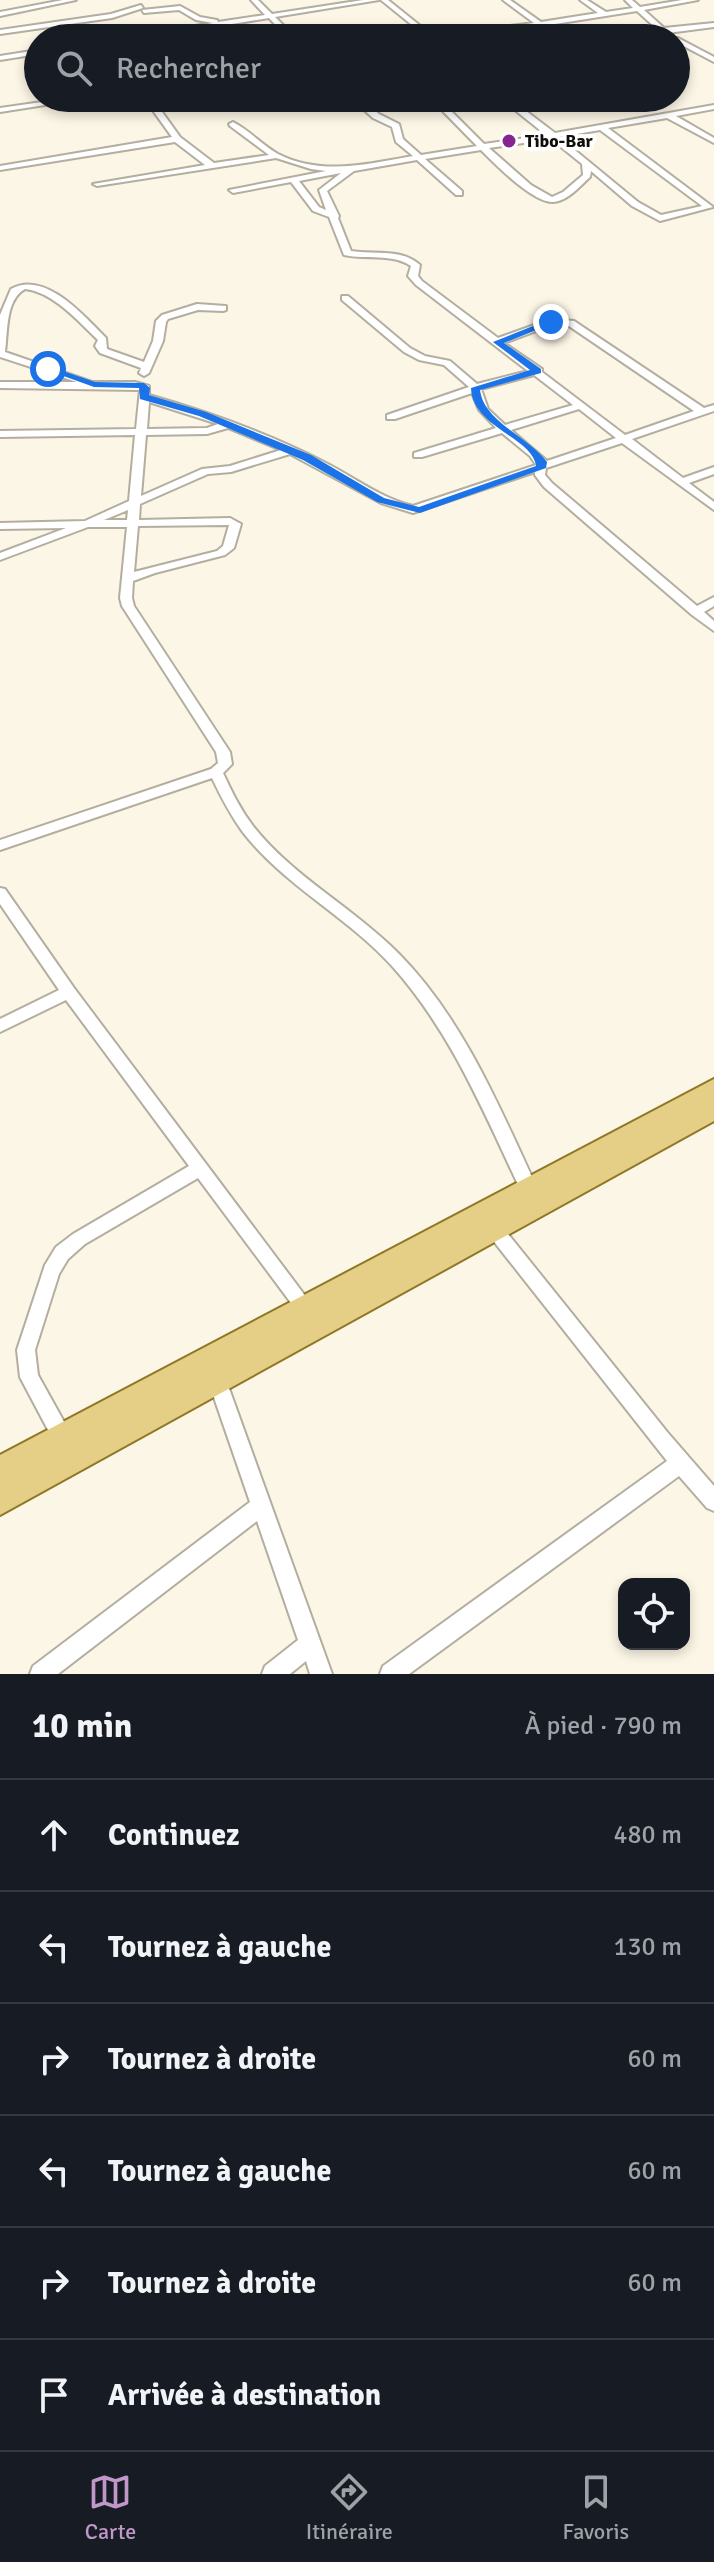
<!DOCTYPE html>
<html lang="fr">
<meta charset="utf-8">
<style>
:root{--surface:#171b24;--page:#20242c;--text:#f1f3f6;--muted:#9ea1a6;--line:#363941;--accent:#c097c8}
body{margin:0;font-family:Signika,sans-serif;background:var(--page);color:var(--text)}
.controls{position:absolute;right:24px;bottom:24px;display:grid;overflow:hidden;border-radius:16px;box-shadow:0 4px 12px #0003}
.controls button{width:72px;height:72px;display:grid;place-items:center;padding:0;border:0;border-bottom:2px solid var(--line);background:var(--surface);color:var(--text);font:40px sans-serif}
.stop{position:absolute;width:24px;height:24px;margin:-18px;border:6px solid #1a73e8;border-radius:50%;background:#fff}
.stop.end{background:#1a73e8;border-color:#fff;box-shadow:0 2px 8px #0008}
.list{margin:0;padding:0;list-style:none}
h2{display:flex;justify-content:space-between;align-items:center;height:104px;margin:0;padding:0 32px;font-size:34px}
h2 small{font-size:26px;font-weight:400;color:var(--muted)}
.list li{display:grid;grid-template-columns:52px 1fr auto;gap:24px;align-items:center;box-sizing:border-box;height:112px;padding:0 32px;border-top:2px solid var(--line)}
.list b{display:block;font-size:30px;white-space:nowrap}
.list em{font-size:26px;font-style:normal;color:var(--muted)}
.icon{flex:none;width:44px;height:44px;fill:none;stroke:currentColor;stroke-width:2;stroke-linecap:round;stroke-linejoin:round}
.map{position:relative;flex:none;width:714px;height:1674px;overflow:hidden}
.search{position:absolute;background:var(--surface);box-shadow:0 4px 12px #0003;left:24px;right:24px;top:24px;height:88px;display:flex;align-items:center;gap:20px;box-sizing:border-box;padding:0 28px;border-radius:44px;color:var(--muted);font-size:30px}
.sheet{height:776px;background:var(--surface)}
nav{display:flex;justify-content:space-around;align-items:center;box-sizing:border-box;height:112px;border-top:2px solid var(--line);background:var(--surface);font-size:22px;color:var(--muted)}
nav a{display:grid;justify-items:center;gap:4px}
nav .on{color:var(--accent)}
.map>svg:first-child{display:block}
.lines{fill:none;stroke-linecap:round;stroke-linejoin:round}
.minor-casing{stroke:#b3ae9f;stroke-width:4}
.primary-casing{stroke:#8f7726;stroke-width:4}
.minor{fill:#fff;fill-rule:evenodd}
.primary{fill:#e5cf86;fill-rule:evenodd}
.route{fill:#1a73e8}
.poi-dot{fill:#852690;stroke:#fff;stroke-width:3}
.labels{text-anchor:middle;stroke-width:8;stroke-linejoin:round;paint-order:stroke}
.far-poi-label{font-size:18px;font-weight:bold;fill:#100f09;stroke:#fff;text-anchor:start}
</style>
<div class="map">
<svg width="714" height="1674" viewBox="0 0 714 1674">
<rect width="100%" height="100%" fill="#fcf6e6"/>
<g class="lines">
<g class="minor-casing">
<g id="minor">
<path d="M 63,0 L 76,0 L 0,16 L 0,12 Z"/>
<path d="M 251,0 L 258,0 L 272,14 L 363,0 L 379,0 L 275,17 L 296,38 L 288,38 L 269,18 L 220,26 L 231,38 L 223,38 L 213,27 L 141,38 L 123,38 L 213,23 L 196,20 L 179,10 L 144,13 L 142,10 L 180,6 L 200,17 L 217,20 L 218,22 L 265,15 Z"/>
<path d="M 381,0 L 388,0 L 433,36 L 534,23 L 503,0 L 510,0 L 541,22 L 598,13 L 580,0 L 587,0 L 606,12 L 633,8 L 625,0 L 632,0 L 640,7 L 682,0 L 698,0 L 644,10 L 664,28 L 714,23 L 714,27 L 629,38 L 610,38 L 658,30 L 637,11 L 499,33 L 428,38 Z"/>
<path d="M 141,5 L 143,8 L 112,18 L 0,34 L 0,30 L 111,14 Z"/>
<path d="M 673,38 L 678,38 L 714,57 L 714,62 L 676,42 L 676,38 Z"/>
<path d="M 38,50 L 38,54 L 0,60 L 0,56 Z"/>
<path d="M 70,98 L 90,98 L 0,112 L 0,108 Z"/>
<path d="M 144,98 L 152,98 L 180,137 L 214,163 L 269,155 L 230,126 L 229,124 L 233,122 C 249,130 262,145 278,154 C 321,176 368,164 413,156 L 396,142 L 392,127 L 373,118 L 351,98 L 360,98 L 379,114 L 399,124 L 403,139 L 421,155 L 477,146 L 430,98 L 438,98 L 484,144 L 546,135 L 500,98 L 509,98 L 555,133 L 714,105 L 714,109 L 676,116 L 714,138 L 714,143 L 667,118 L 608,128 L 713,207 L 660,221 L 632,206 L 591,171 L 590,177 C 580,186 568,201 553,202 C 533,203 495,164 481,150 L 425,159 L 462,191 L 462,195 L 456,195 L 417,160 L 354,171 L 327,191 L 339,216 L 338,218 L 351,251 C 375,255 401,248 420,265 L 418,276 L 422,281 L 498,338 L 551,319 L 574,321 L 704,408 L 714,405 L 714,411 L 632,439 L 683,478 L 714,467 L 714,474 L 689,483 L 714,502 L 714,510 L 622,443 L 546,468 L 545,475 L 552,483 L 697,606 L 714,597 L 714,606 L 704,612 L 714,621 L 714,631 L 692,615 L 544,487 L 535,475 L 535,472 L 413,513 L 381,503 L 290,454 L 231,472 L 208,474 L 140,504 L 139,520 L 230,518 L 241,524 L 234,548 L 225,555 L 155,573 L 133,581 L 132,598 L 134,606 L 230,752 L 232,764 L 223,773 C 232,792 240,809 253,826 C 293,877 354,908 399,954 C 463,1019 499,1106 537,1188 L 534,1193 L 528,1195 L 522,1193 C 484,1113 452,1033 392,966 C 347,916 283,885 242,831 C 230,814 221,797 212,778 L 0,850 L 0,840 L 211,769 L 218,763 L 216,752 L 122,606 L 120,598 L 127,527 L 88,527 L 0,560 L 0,553 L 66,528 L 0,529 L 0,523 L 85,521 L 129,501 L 135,435 L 0,437 L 0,431 L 136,429 L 140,390 L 0,388 L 0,382 L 77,382 L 0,357 L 0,315 L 11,289 C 45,270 84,316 106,338 L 107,349 L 144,362 L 153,341 L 156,321 L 162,315 L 197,304 L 226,306 L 226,310 L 223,311 L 198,310 L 168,319 L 166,322 L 163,341 L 149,373 L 144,376 L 139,373 L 141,368 L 100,353 L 95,346 L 98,340 C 78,321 53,292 25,289 C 5,300 8,332 5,352 L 92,382 L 135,382 L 149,386 L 149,395 C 209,412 269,434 324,462 C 354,477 380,498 413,506 L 536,465 L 530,456 L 502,433 L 422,457 L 414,457 L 414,453 L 496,428 L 479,410 L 472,393 L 395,419 L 387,419 L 387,415 L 469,387 L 444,365 L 419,360 L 404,352 L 342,300 L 342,296 L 348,296 L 410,348 L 425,356 L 450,361 L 477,384 L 528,371 L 416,285 L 408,276 L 411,266 C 392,253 366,260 344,255 L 329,217 L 313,211 L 291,182 L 233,193 L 229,190 L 326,171 L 311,169 L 276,158 L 97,186 L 93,184 L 205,165 L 175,142 L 0,170 L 0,166 L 172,137 ZM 600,130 L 702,206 L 661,215 L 638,202 L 559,137 ZM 551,139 L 582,164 L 583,175 L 563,192 L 552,197 L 531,185 L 489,148 ZM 341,173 L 319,190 L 326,210 L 319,207 L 299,181 ZM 552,325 L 569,326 L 694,411 L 625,435 L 542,372 L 542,369 L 504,343 ZM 534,375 L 573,405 L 505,425 L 488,409 L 481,389 ZM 149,402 L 218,424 L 207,428 L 147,429 ZM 579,409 L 616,438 L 547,461 L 511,430 ZM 228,428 L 281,450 L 230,466 L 202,469 L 141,496 L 146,435 L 207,434 ZM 128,510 L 127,520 L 104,520 ZM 229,525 L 223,546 L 217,551 L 134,572 L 138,526 Z"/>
<path d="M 0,888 L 5,889 L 74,988 L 315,1309 L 312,1315 L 306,1317 L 300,1315 L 198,1178 L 85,1244 L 68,1259 L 59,1274 L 35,1350 L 38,1375 L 73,1438 L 70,1445 L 63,1447 L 56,1445 L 20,1377 L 17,1350 L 45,1265 L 56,1247 L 73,1234 L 189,1166 L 66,1000 L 0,1032 L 0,1019 L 59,990 L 0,904 Z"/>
<path d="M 494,1221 L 500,1224 L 668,1433 L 714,1486 L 714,1511 L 707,1508 L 679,1476 L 409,1674 L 380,1674 L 383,1666 L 667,1461 L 488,1234 L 485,1229 L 488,1224 Z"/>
<path d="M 217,1371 L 224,1374 L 226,1380 L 332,1674 L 310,1674 L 306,1661 L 290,1674 L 262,1674 L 265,1666 L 298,1640 L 257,1521 L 58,1674 L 30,1674 L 33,1666 L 250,1502 L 208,1380 L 210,1374 Z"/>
</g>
</g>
<g class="primary-casing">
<path id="primary" d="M 714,1079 L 714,1121 L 0,1515 L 0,1455 Z"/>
</g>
<use href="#minor" class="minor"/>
<use href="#primary" class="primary"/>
</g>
<path class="route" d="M 548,320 L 556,322 L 504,343 L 541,369 L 541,373 L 480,390 C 484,422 529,437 547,462 L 546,468 L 420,513 L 377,502 L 303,460 L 199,416 L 140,399 L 139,388 L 94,387 L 44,369 L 51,367 L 95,382 L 144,383 L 150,388 L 149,395 L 206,412 L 311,455 L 384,498 L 419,507 L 536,466 C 533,438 472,427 471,388 L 530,370 L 493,342 Z"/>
<circle class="poi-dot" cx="509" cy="141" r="8"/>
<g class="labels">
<g class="far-poi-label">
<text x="525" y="147">Tibo-Bar</text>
</g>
</g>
</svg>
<div class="controls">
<button><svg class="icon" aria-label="locate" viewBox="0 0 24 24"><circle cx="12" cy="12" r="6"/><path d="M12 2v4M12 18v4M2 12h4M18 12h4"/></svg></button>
</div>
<div class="stop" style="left:48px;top:369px"></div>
<div class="stop end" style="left:551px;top:322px"></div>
<div class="search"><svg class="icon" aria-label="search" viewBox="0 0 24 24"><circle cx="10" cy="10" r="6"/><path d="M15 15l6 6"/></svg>Rechercher</div>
</div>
<section class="sheet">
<h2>10 min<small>À pied · 790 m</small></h2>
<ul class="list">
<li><svg class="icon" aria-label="ahead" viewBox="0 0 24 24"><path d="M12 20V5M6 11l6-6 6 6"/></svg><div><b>Continuez</b></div><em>480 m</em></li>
<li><svg class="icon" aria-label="left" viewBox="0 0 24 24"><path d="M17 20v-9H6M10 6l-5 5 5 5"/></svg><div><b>Tournez à gauche</b></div><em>130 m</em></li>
<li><svg class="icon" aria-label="right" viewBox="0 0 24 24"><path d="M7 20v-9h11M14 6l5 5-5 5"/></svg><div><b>Tournez à droite</b></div><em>60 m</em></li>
<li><svg class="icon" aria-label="left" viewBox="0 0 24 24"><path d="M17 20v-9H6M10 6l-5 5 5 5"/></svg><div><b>Tournez à gauche</b></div><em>60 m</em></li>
<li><svg class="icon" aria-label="right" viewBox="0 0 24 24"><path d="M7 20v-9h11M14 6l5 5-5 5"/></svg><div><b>Tournez à droite</b></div><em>60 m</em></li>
<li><svg class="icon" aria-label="arrive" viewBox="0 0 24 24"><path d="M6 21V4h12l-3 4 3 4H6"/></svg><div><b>Arrivée à destination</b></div></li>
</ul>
</section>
<nav>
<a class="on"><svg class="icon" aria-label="map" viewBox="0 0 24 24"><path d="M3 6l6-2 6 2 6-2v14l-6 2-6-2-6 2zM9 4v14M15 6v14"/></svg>Carte</a>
<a><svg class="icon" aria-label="directions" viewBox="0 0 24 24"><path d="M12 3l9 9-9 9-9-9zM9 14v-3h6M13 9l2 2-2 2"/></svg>Itinéraire</a>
<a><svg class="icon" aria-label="saved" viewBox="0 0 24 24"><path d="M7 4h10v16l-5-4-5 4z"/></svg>Favoris</a>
</nav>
